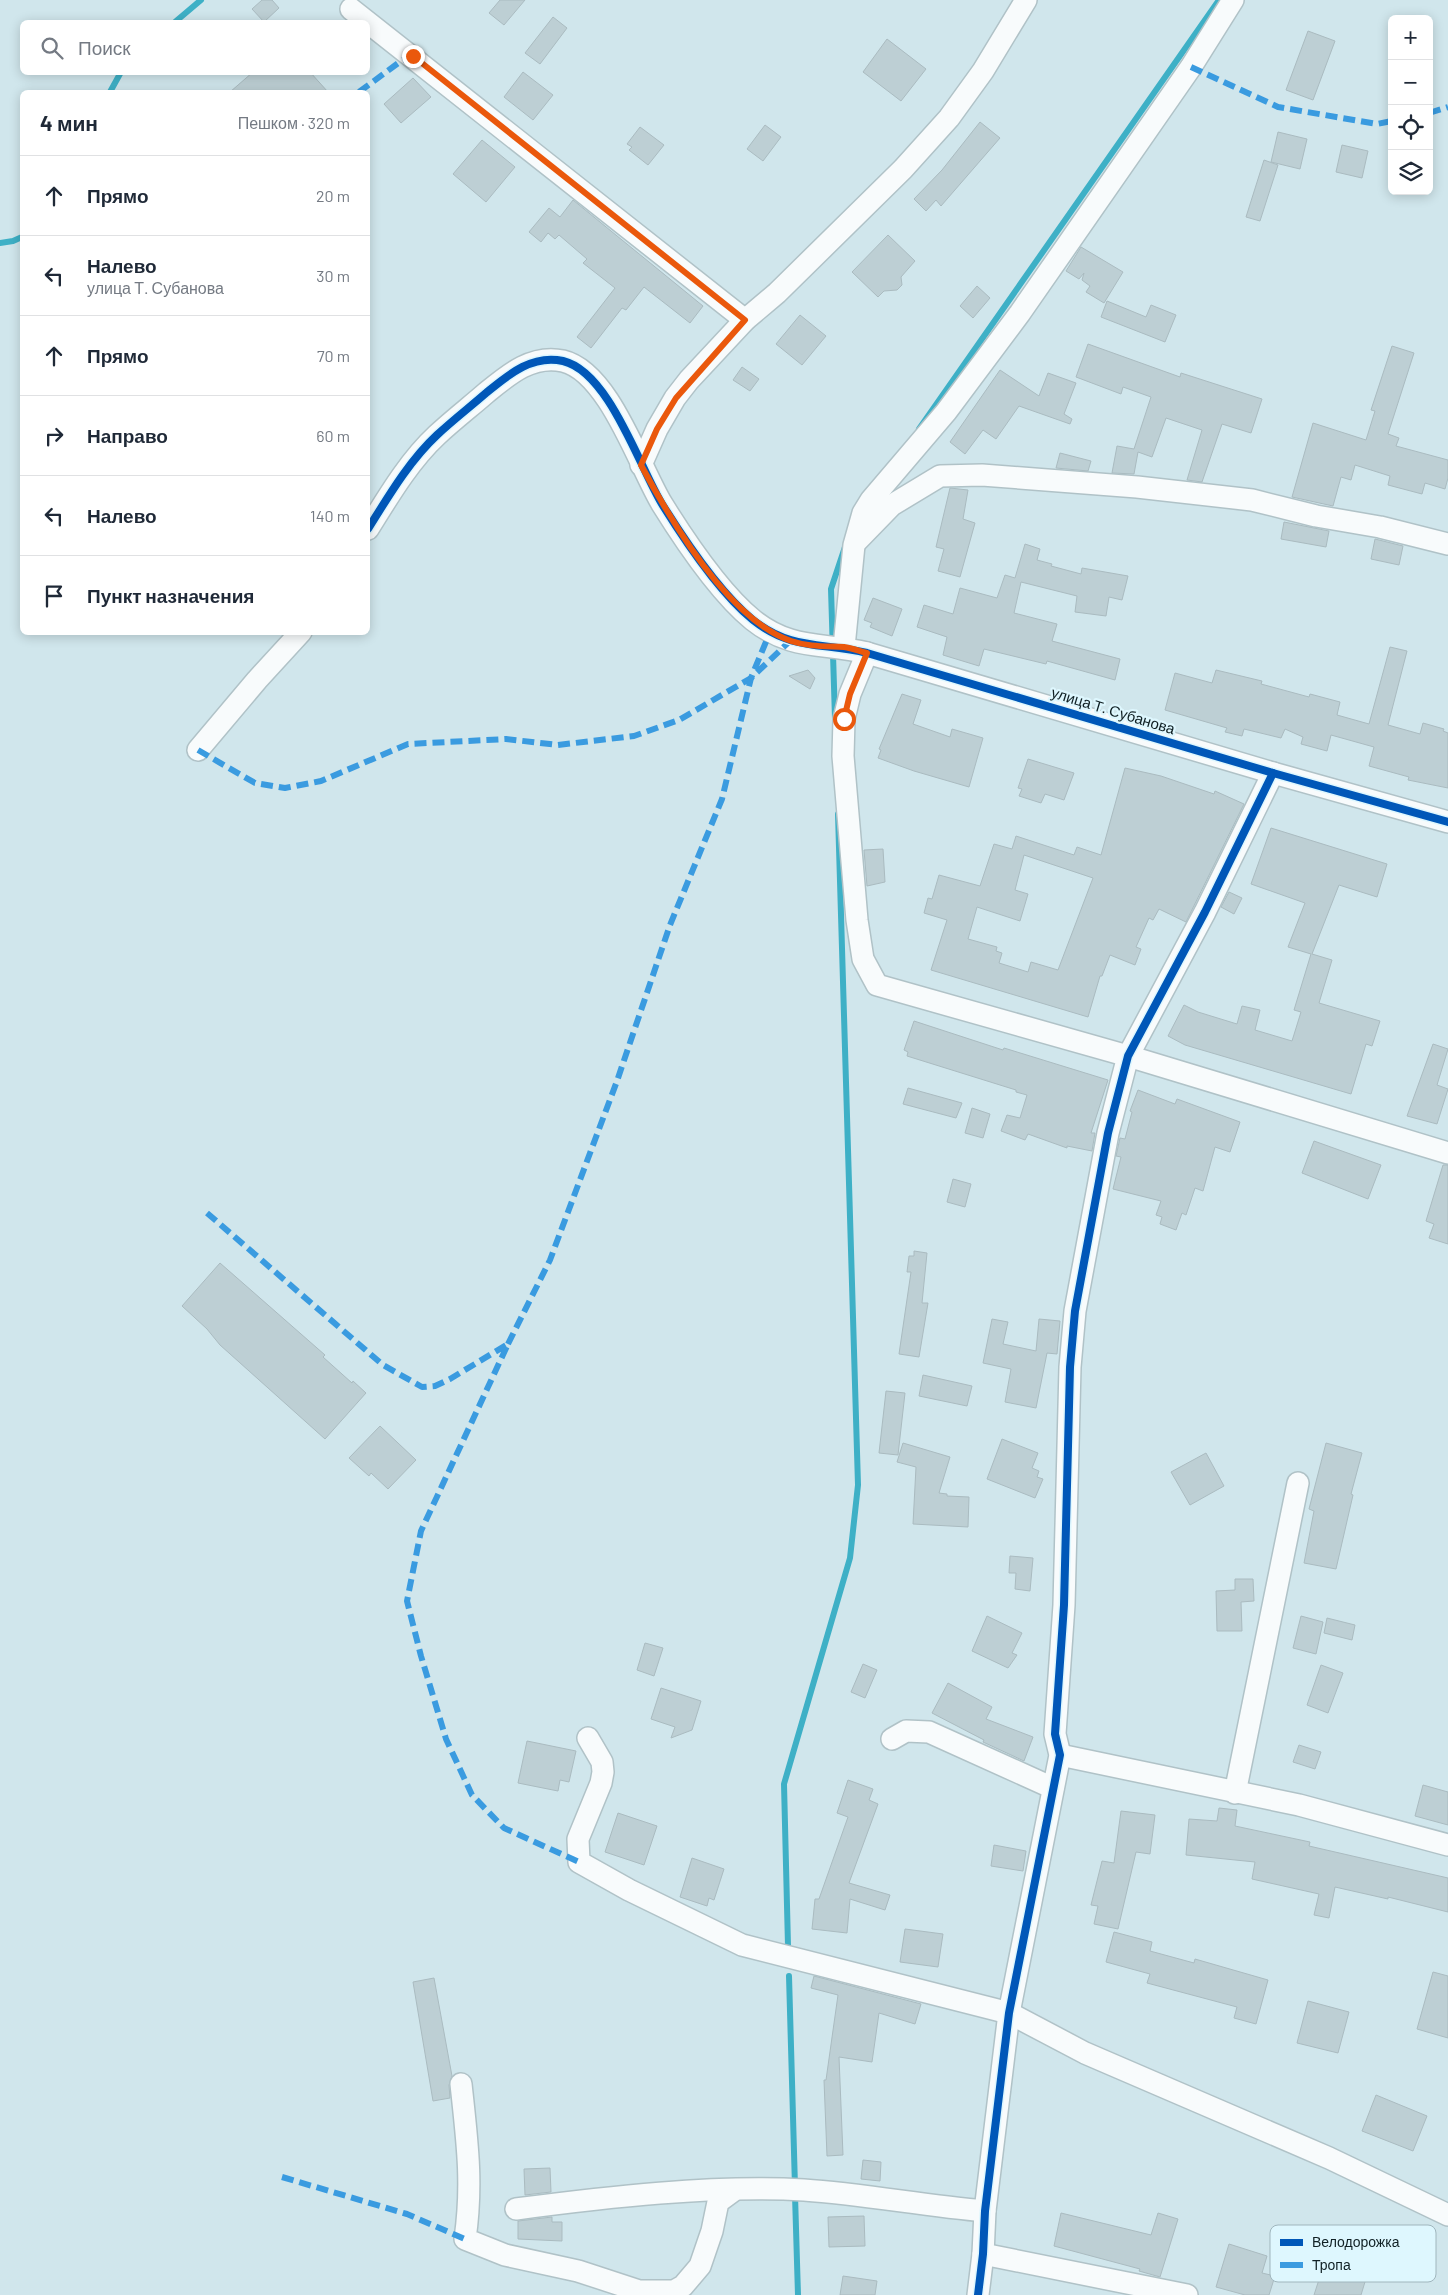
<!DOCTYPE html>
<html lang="ru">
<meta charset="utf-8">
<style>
:root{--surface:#fff;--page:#f2f2f3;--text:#1f2937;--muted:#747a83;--line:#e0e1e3}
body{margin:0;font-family:Barlow,sans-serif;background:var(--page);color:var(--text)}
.controls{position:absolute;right:15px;top:15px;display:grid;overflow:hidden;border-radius:8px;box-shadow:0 2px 12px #0003}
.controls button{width:45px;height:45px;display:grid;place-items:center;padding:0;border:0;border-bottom:1px solid var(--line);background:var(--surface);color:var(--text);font:25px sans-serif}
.stop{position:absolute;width:15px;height:15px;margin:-11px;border:4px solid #ea580c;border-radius:50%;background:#fff}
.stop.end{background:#ea580c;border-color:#fff;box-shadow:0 1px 5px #0008}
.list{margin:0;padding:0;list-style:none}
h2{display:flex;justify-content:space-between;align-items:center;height:65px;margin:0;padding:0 20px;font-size:21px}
h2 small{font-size:16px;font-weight:400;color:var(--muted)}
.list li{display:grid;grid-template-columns:32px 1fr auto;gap:15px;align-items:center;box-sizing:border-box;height:80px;padding:0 20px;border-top:1px solid var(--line)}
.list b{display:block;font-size:19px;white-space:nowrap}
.list p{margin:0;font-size:16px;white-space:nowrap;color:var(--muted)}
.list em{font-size:16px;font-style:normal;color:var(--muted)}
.icon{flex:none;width:28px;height:28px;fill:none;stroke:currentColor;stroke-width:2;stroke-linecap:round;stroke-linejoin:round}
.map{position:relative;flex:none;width:1448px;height:2295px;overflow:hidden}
.search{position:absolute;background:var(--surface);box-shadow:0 2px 12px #0003;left:20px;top:20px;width:350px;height:55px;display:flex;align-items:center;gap:12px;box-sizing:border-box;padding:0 18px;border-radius:8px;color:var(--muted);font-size:19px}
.panel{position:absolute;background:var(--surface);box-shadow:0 2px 12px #0003;left:20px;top:90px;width:350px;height:545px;border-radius:8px}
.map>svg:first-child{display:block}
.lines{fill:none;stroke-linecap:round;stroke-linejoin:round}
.stream{stroke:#3eb0c6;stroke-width:6}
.building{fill:#bdcfd4;stroke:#aabbc0;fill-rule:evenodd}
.minor-casing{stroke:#b0c2c7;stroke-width:24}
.minor{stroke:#f8fbfc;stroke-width:21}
.quiet{stroke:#3a9be0;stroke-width:6;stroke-dasharray:12 6;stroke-linecap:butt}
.cycleway-casing{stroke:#def7fe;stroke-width:11}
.cycleway{stroke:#0057b8;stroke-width:8}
.route{stroke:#ea580c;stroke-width:6}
.labels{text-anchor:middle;stroke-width:4.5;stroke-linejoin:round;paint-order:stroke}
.street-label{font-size:15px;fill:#102024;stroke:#def7fe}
.key{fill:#def7fe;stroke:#a0b6bd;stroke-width:1}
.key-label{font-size:14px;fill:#102024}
</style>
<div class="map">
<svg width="1448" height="2295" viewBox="0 0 1448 2295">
<rect width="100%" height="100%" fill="#d0e6ec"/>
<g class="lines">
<g class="stream">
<path d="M 175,22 L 201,0"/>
<path d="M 110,92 L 121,72"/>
<path d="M 0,243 L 13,241 L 22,237"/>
<path d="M 919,429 L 1219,0"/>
<path d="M 835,719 L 831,589 L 845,547"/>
<path d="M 788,1946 L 784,1784 L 850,1558 L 858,1485 L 838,814"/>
<path d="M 789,1976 L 795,2187"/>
<path d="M 795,2195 L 798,2295"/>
</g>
</g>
<g class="building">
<path d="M 262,0 L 272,0 L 279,8 L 264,22 L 252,9 Z"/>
<path d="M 500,0 L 525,0 L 504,25 L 489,13 Z"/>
<path d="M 553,17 L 567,28 L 540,64 L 525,53 Z"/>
<path d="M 1308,31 L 1335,41 L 1313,100 L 1286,90 Z"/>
<path d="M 887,39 L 926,69 L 901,101 L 863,72 Z"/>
<path d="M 253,72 L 310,72 L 328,92 L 230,92 Z"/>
<path d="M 523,72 L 553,95 L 533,120 L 504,97 Z"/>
<path d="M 413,78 L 431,97 L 401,123 L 384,104 Z"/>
<path d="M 980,122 L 1000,138 L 941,206 L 936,200 L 926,211 L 914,199 L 942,170 Z"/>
<path d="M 765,125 L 781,137 L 763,161 L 747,149 Z"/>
<path d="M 640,127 L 664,145 L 648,165 L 629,150 L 632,147 L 627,144 Z"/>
<path d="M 1278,132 L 1307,139 L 1300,169 L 1271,162 Z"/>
<path d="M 482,140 L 515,167 L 486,202 L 453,174 Z"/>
<path d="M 1342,145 L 1368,151 L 1362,178 L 1336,172 Z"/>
<path d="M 1264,160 L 1278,165 L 1260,221 L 1246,217 Z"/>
<path d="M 573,200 L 703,306 L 690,323 L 644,287 L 626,310 L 622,308 L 591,348 L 577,337 L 615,288 L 583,263 L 587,259 L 559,235 L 555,239 L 548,233 L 541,242 L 529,232 L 549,208 L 560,217 Z"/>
<path d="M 888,235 L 915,261 L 901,277 L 902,285 L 897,290 L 884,291 L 878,297 L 852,272 Z"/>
<path d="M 1081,247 L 1123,272 L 1104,303 L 1086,292 L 1090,286 L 1082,280 L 1084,273 L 1079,279 L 1066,271 Z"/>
<path d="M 977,286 L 990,298 L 973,318 L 960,306 Z"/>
<path d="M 1107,301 L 1146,317 L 1151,305 L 1176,315 L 1165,342 L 1101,317 Z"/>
<path d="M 800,315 L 826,336 L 802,365 L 776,344 Z"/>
<path d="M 1088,344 L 1180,377 L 1181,373 L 1262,399 L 1251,433 L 1222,424 L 1202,482 L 1187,480 L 1202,430 L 1166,418 L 1152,457 L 1138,452 L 1134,474 L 1112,473 L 1117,446 L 1134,449 L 1151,397 L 1123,387 L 1121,394 L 1076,377 Z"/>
<path d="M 1392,346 L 1414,353 L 1388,434 L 1399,438 L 1396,446 L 1448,460 L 1448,478 L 1445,489 L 1425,483 L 1422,494 L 1388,485 L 1390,476 L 1355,465 L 1351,480 L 1341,477 L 1333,506 L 1292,497 L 1313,423 L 1366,440 L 1375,411 L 1371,410 Z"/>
<path d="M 742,367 L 759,379 L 750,391 L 733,380 Z"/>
<path d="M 1000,370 L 1039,396 L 1048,373 L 1076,383 L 1064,414 L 1072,419 L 1070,424 L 1019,406 L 996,439 L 983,430 L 965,454 L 950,442 Z"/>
<path d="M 1060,453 L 1091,461 L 1088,471 L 1056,468 Z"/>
<path d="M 950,488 L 968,490 L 963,519 L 975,523 L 960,577 L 938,571 L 944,549 L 936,547 Z"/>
<path d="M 1284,522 L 1329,531 L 1326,547 L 1281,539 Z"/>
<path d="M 1375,539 L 1403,546 L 1399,565 L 1371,559 Z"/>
<path d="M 1025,544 L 1040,549 L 1037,560 L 1052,564 L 1051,566 L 1081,574 L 1082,568 L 1128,576 L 1122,600 L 1109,597 L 1106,616 L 1075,612 L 1077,596 L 1021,582 L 1014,613 L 1057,624 L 1052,641 L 1120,659 L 1115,680 L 1047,661 L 1046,664 L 984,649 L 979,666 L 943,655 L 947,637 L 917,627 L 924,605 L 953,614 L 960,588 L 997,598 L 1005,575 L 1015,578 Z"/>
<path d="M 873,598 L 902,609 L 892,636 L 870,627 L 872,623 L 864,620 Z"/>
<path d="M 1390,647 L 1407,651 L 1388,725 L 1420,734 L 1423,723 L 1444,729 L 1443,731 L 1448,733 L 1448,788 L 1408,780 L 1409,777 L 1369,766 L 1374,747 L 1331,735 L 1327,751 L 1301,744 L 1303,737 L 1285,729 L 1281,738 L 1244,729 L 1242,736 L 1225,732 L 1227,728 L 1165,710 L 1175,673 L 1212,683 L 1216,670 L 1262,681 L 1261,684 L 1309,697 L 1310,694 L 1340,702 L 1337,715 L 1369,724 Z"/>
<path d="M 808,670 L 815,678 L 810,689 L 789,676 Z"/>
<path d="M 902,694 L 921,700 L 913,724 L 950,737 L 952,729 L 983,738 L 969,787 L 914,771 L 878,758 L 881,750 L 879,749 Z"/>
<path d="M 1028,759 L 1074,773 L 1064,800 L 1045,794 L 1041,803 L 1019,796 L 1022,789 L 1018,788 Z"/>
<path d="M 1125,768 L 1161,776 L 1214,794 L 1215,791 L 1244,804 L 1186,922 L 1159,909 L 1153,920 L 1149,918 L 1136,947 L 1141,949 L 1135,965 L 1110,955 L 1102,976 L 1100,976 L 1088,1017 L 931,970 L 947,920 L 924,913 L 928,898 L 932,899 L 939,875 L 980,886 L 994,844 L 1012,849 L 1016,836 L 1074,855 L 1077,847 L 1101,855 ZM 1024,855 L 1093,878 L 1058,970 L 1031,962 L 1028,972 L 999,963 L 1002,953 L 996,951 L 997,947 L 968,939 L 977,907 L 1020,921 L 1028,894 L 1015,890 Z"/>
<path d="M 1271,828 L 1387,864 L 1377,897 L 1339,885 L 1312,954 L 1332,960 L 1319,1003 L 1380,1021 L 1372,1046 L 1366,1044 L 1351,1094 L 1185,1045 L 1168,1036 L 1184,1005 L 1198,1012 L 1237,1024 L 1242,1006 L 1260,1010 L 1255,1030 L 1292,1041 L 1301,1012 L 1294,1010 L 1311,954 L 1288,947 L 1305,903 L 1251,884 Z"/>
<path d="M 883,849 L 885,882 L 867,886 L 864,850 Z"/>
<path d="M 1229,892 L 1242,898 L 1234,914 L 1221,907 Z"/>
<path d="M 914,1021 L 1003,1050 L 1004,1048 L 1108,1080 L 1091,1133 L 1095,1133 L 1092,1151 L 1067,1146 L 1067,1148 L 1028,1134 L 1025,1140 L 1001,1131 L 1007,1115 L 1020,1118 L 1027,1095 L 1016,1092 L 1016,1090 L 907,1056 L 908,1052 L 904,1050 Z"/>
<path d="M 1433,1044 L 1448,1049 L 1437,1085 L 1448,1089 L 1437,1124 L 1407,1116 Z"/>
<path d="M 908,1088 L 962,1103 L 956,1118 L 903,1104 Z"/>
<path d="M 1138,1090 L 1175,1104 L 1177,1099 L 1240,1122 L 1230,1152 L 1215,1147 L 1203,1191 L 1195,1188 L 1186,1215 L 1182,1213 L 1176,1230 L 1160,1224 L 1162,1217 L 1156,1215 L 1161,1201 L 1113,1189 L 1121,1157 L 1116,1156 L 1120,1138 L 1125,1139 L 1132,1112 L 1130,1111 Z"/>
<path d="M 972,1108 L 990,1114 L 983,1138 L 965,1133 Z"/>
<path d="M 1314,1141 L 1381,1165 L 1368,1199 L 1302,1173 Z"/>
<path d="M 1443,1165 L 1448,1165 L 1448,1244 L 1429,1238 L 1434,1224 L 1426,1221 Z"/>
<path d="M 953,1179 L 971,1184 L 965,1207 L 947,1202 Z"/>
<path d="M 914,1251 L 927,1253 L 922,1303 L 928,1303 L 919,1357 L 899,1354 L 911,1272 L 907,1272 L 909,1256 L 914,1256 Z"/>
<path d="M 220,1263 L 325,1355 L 323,1357 L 352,1383 L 353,1381 L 366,1393 L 325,1439 L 220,1345 L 207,1329 L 182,1306 Z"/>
<path d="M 992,1319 L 1008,1322 L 1003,1344 L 1036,1351 L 1039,1319 L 1060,1321 L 1057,1354 L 1047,1353 L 1036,1408 L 1005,1402 L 1011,1369 L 983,1363 Z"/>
<path d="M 923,1375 L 972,1386 L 967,1406 L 919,1396 Z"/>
<path d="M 886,1391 L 905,1393 L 898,1455 L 879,1453 Z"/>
<path d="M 380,1426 L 416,1460 L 388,1489 L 371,1473 L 369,1476 L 349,1458 Z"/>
<path d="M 1002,1439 L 1038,1453 L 1032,1468 L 1039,1471 L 1037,1477 L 1043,1479 L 1035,1498 L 987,1479 Z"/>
<path d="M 903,1443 L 950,1457 L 939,1493 L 947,1494 L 947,1496 L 969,1497 L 968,1527 L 913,1524 L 916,1467 L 897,1462 Z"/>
<path d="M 1326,1443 L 1362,1453 L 1351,1494 L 1353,1495 L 1336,1569 L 1304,1563 L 1314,1511 L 1309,1509 Z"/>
<path d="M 1206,1453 L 1224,1486 L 1190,1505 L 1171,1472 Z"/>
<path d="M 1010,1556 L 1033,1558 L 1030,1591 L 1015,1589 L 1016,1573 L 1009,1573 Z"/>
<path d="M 1235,1579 L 1253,1579 L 1254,1601 L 1241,1602 L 1242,1631 L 1217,1631 L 1216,1591 L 1235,1590 Z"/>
<path d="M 987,1616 L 1022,1633 L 1012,1653 L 1017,1655 L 1008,1668 L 972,1651 Z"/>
<path d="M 1301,1616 L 1323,1622 L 1316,1654 L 1293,1648 Z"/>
<path d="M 1327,1618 L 1355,1625 L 1352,1640 L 1324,1633 Z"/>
<path d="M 645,1643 L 663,1648 L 654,1676 L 637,1670 Z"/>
<path d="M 863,1664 L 877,1670 L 865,1698 L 851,1692 Z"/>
<path d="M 1321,1665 L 1343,1673 L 1328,1713 L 1307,1705 Z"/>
<path d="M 948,1683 L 992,1707 L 986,1719 L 1033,1737 L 1024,1761 L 983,1742 L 984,1740 L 932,1713 Z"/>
<path d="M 661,1688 L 701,1701 L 692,1730 L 671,1738 L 675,1727 L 651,1719 Z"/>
<path d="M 527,1741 L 576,1751 L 569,1782 L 560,1780 L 558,1791 L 518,1783 Z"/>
<path d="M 1299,1745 L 1321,1752 L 1315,1769 L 1293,1762 Z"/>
<path d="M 848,1780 L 873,1789 L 869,1800 L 878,1804 L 849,1883 L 890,1895 L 885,1910 L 850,1899 L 847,1933 L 812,1929 L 815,1899 L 819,1899 L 848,1817 L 837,1813 Z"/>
<path d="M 1423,1785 L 1448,1792 L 1448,1825 L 1415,1816 Z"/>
<path d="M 1219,1808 L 1237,1810 L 1235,1826 L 1310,1842 L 1309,1846 L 1448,1878 L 1448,1912 L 1388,1897 L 1388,1899 L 1335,1887 L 1329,1918 L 1314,1915 L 1319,1894 L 1252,1879 L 1255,1862 L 1186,1855 L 1189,1819 L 1217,1821 Z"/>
<path d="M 1121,1811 L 1155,1815 L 1150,1854 L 1136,1852 L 1118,1929 L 1094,1924 L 1098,1906 L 1091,1905 L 1102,1861 L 1114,1863 Z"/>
<path d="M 618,1813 L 657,1826 L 644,1865 L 605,1852 Z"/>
<path d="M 994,1845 L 1026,1851 L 1023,1871 L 991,1866 Z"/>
<path d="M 692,1858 L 724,1869 L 714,1900 L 709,1898 L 707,1906 L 680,1897 Z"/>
<path d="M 905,1929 L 943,1934 L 938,1967 L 900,1962 Z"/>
<path d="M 1114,1932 L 1152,1942 L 1150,1951 L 1194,1963 L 1195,1959 L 1268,1980 L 1256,2024 L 1234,2018 L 1237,2007 L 1147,1983 L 1150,1974 L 1106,1962 Z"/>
<path d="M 1433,1972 L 1448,1976 L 1448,2038 L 1417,2029 Z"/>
<path d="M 814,1976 L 921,2004 L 915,2024 L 879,2013 L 872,2062 L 839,2057 L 843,2155 L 827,2156 L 824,2080 L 826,2080 L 838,1995 L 811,1988 Z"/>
<path d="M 434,1978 L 452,2076 L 449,2085 L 450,2098 L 433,2101 L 413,1982 Z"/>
<path d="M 1308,2001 L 1349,2012 L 1338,2053 L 1297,2043 Z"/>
<path d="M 1376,2095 L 1427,2116 L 1413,2151 L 1362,2131 Z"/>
<path d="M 863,2160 L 881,2162 L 880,2181 L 861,2179 Z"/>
<path d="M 550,2168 L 551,2192 L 525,2195 L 524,2169 Z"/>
<path d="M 1061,2213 L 1151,2235 L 1158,2213 L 1178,2219 L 1160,2277 L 1139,2271 L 1140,2269 L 1054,2246 Z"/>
<path d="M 864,2216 L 865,2246 L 829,2247 L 828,2217 Z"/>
<path d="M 552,2217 L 552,2222 L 562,2222 L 562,2241 L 518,2239 L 518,2221 Z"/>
<path d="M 1229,2244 L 1267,2256 L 1262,2273 L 1275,2276 L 1269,2295 L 1245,2295 L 1216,2287 Z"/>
<path d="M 1338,2255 L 1354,2260 L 1351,2267 L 1368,2272 L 1361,2295 L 1314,2295 L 1326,2258 L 1336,2261 Z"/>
<path d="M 843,2276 L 877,2281 L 875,2295 L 840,2295 Z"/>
</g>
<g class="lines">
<g class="minor-casing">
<g id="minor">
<path d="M 351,9 L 745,320"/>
<path d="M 641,465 L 657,429 L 675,398 L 689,380 L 745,320 L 777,293 L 903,169 L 949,118 L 983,71 L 1026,0"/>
<path d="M 368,529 C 388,497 409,461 437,435 C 453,420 470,407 486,393 C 508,375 532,354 563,361 C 609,372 639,466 662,504 C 685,541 720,593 753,620 C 792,651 823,642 867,653 L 1273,773 L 1448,822"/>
<path d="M 857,541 L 892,505 L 940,476 L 982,475 L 1137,487 L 1252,500 L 1316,516 L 1380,527 L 1448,544"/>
<path d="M 844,647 L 854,545 L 863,513 L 871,500 L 946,412 L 1020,313 L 1191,67 L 1233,0"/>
<path d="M 867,653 L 850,694 L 844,719 L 843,756 L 857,920 L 863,959 L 877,985 L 1128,1056 L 1448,1153"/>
<path d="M 198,750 L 257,680 L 301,632"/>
<path d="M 588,1738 L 602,1762 L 603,1772 L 601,1783 L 578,1839 L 579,1862 L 629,1890 L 742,1945 L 1009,2013 L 1085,2053 L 1329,2158 L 1448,2215"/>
<path d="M 892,1739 L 906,1731 L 929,1732 L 1053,1788"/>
<path d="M 1060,1755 L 1299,1805 L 1448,1845"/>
<path d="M 1235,1793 L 1298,1483"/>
<path d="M 461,2084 C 467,2140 473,2183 465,2239 L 505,2255 L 578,2271 L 639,2291 L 674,2291 L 683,2286 L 700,2266 L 712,2231 L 718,2202 L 733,2191"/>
<path d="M 516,2209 C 607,2197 712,2185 804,2190 C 865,2194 924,2206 985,2211"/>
<path d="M 983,2254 L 1187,2295"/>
<path d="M 978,2295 L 983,2254 L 985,2211 L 1009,2013 L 1060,1755 L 1055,1734 L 1064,1605 L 1070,1367 L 1075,1311 L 1108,1133 L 1128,1056 L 1205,912 L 1273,773"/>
</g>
</g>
<use href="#minor" class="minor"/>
<g class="quiet">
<path d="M 1191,67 L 1278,107 L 1377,124 L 1392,121"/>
<path d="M 359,92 L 401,61 L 413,56"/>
<path d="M 1429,113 L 1448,107"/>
<path d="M 198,750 L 255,783 L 285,788 L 321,781 L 408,744 L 506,739 L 558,745 L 634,736 L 679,720 L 751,678 L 790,641"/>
<path d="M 207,1213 L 383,1365 L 422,1387 L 435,1386 L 450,1379 L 508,1344 L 421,1531 L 407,1601 L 421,1656 L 446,1739 L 472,1795 L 504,1828 L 579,1862"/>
<path d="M 508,1344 L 550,1260 L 617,1081 L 670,925 L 722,799 L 751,678 L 770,632"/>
<path d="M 282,2177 L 407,2214 L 465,2239"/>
</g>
<g class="cycleway-casing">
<g id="cycleway">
<path d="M 368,529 C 388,497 409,461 437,435 C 453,420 470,407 486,393 C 508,375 532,354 563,361 C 609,372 639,466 662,504 C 685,541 720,593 753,620 C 792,651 823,642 867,653 L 1273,773 L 1448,822"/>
<path d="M 978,2295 L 983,2254 L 985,2211 L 1009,2013 L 1060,1755 L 1055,1734 L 1064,1605 L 1070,1367 L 1075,1311 L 1108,1133 L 1128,1056 L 1205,912 L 1273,773"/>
</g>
</g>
<use href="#cycleway" class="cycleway"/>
</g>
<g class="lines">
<path class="route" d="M 413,56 L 745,320 L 676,398 L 657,429 L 641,465 C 671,521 729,620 791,641 C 809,647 826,646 844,647 C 852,648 859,651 867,653 L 850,694 L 844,719"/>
</g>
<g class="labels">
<g class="street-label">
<text transform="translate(1113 711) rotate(17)" y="5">улица Т. Субанова</text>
</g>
</g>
<rect x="1270" y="2225" width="166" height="57" rx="8" class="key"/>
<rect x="1280" y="2239" width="23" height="7" fill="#0057b8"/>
<rect x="1280" y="2262" width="23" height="6" fill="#3a9be0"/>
<g class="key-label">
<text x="1312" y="2247">Велодорожка</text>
<text x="1312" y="2270">Тропа</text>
</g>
</svg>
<div class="controls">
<button>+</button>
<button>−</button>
<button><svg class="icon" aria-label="locate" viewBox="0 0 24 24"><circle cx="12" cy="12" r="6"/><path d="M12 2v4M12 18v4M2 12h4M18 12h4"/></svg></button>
<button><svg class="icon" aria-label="layers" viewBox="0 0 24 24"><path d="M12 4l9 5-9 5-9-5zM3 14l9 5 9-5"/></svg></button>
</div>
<div class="stop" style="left:844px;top:719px"></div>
<div class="stop end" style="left:413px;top:56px"></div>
<div class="search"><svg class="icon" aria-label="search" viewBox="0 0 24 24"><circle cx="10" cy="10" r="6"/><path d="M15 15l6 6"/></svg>Поиск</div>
<section class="panel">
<h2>4 мин<small>Пешком · 320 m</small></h2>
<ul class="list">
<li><svg class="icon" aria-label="ahead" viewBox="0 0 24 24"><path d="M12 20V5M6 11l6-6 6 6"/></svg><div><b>Прямо</b></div><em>20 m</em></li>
<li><svg class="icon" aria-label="left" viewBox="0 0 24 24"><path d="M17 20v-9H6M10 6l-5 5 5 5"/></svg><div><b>Налево</b><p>улица Т. Субанова</p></div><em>30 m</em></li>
<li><svg class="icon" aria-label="ahead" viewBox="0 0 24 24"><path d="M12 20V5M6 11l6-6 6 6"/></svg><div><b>Прямо</b></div><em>70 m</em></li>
<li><svg class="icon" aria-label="right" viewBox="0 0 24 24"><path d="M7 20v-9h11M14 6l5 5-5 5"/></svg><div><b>Направо</b></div><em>60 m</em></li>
<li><svg class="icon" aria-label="left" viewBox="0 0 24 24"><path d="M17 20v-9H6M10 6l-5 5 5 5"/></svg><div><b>Налево</b></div><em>140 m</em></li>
<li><svg class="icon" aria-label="arrive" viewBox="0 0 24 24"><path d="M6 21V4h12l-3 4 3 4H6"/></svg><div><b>Пункт назначения</b></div></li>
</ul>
</section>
</div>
